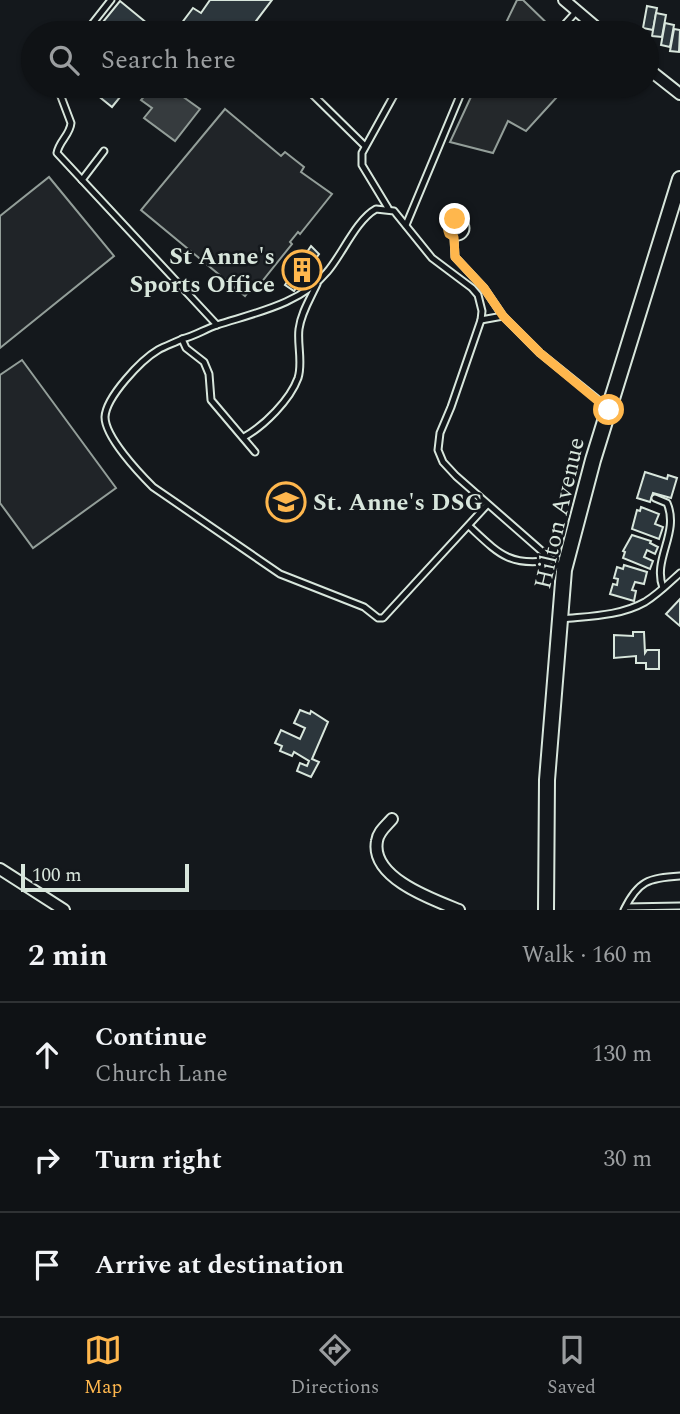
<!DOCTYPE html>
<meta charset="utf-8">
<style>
:root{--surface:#0f1215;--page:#181b1e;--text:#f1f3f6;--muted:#9b9ea0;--line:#2f3234;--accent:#ffb74d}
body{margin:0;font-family:Spectral,serif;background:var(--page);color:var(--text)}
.scale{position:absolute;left:21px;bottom:18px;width:168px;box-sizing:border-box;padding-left:7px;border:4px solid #d8e6dc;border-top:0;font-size:19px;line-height:24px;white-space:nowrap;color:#d8e6dc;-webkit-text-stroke:5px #14181c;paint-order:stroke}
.stop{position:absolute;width:21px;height:21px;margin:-16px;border:5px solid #ffb74d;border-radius:50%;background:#fff}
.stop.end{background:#ffb74d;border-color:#fff;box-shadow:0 2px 7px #0008}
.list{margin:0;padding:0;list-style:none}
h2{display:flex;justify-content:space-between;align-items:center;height:91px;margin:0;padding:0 28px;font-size:30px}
h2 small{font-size:23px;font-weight:400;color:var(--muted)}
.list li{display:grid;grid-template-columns:46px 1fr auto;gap:21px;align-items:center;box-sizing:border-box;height:105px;padding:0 28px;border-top:2px solid var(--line)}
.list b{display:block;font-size:26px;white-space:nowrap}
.list p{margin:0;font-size:23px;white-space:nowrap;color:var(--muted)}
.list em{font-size:23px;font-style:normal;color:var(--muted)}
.icon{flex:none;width:38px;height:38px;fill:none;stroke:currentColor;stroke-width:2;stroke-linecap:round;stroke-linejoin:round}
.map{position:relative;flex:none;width:680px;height:910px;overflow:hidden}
.search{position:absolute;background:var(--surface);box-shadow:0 2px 5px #0004;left:21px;right:21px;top:21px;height:77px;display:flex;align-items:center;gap:18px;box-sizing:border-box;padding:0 24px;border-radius:38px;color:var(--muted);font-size:26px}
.sheet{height:406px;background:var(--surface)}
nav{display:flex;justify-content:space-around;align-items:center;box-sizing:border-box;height:98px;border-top:2px solid var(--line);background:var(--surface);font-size:19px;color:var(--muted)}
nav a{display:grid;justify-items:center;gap:4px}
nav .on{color:var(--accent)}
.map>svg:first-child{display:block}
.green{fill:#202428;stroke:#939e99;stroke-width:2}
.parking{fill:#24282b;stroke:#939e99;stroke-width:2}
.water{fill:#363b3e;stroke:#939e99;stroke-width:2}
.building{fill:#2c363c;stroke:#d8e6dc;stroke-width:2}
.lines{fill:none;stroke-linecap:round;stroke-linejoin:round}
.lane-casing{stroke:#d8e6dc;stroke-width:9}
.street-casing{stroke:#d8e6dc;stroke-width:14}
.secondary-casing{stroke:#d8e6dc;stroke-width:18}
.lane{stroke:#14181c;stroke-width:5}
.street{stroke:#14181c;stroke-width:10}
.secondary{stroke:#14181c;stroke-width:14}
.route{stroke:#ffb74d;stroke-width:9}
.labels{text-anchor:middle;stroke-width:5;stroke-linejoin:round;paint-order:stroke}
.poi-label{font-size:24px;font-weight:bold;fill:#d8e6dc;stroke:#14181c;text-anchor:end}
.street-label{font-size:24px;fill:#d8e6dc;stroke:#14181c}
</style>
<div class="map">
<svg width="680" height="910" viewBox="0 0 680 910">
<rect width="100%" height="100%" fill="#14181c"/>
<g class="green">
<path d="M 225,109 L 281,156 L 285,152 L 304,167 L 301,172 L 332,194 L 300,234 L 298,232 L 290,242 L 292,244 L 260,284 L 256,282 L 245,296 L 141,210 Z"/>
<path d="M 49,177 L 114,256 L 0,348 L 0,216 Z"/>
<path d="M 22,360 L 116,488 L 33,548 L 0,503 L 0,375 Z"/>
</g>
<g class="parking">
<path d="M 517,0 L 523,0 L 557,33 L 501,33 Z"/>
<path d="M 476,86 L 567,86 L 526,131 L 508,121 L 493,153 L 450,142 Z"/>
</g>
<path class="water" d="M 168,86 L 200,109 L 175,141 L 144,118 L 152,108 L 141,100 L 152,87 L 161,94 Z"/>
<g class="building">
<path d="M 210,0 L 272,0 L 247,33 L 186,33 L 178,28 L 193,8 L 201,13 Z"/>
<path d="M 120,1 L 159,33 L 94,33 Z"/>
<path d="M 647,6 L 657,8 L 653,30 L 643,28 Z"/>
<path d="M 656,13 L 666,15 L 662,37 L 652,36 Z"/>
<path d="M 665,23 L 674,25 L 670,47 L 661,45 Z"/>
<path d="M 674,29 L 680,30 L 679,52 L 670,51 Z"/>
<path d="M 86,86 L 129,86 L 112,107 Z"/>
<path d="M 311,246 L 319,254 L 294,291 L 285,285 Z"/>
<path d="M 645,472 L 667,479 L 668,475 L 677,478 L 671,498 L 653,493 L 650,502 L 637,498 Z"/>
<path d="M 641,507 L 659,514 L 655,524 L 663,527 L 659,539 L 632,529 L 637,510 L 640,511 Z"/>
<path d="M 632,535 L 651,541 L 650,543 L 658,547 L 655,554 L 647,550 L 644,557 L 653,561 L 650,569 L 623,558 L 625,552 L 623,551 Z"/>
<path d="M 624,565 L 647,572 L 644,584 L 635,582 L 632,590 L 636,591 L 634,601 L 610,594 L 613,584 L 617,585 L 618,579 L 614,578 L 617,567 L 623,569 Z"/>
<path d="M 680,599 L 680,626 L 666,614 Z"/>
<path d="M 633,632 L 644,632 L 645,653 L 647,650 L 659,650 L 659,669 L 646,669 L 646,663 L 636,663 L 636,656 L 614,658 L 614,635 L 633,636 Z"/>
<path d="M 300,710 L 310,714 L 311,711 L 328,722 L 312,759 L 319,762 L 311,777 L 297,771 L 300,763 L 307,766 L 309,761 L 294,752 L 292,756 L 280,751 L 282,746 L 275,743 L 281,730 L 300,739 L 305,728 L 294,723 Z"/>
</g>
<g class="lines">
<g class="lane-casing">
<g id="lane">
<path d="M 85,33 L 111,0"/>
<path d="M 557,33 L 576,12"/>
<path d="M 57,86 L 71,123 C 70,135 59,141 57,153 L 217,325"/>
<path d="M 305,87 L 365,146"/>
<path d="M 82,180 L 104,151"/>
<path d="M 388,208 L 362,165 L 362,153 L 399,86"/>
<circle cx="457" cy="228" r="9"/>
<path d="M 406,225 L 464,86"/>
<path d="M 454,237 L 455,257 L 484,288 L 503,316 L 540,353 L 607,407"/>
<path d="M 481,320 L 451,407 L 440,433 L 438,450 L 443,462 L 456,476 L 561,568"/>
<path d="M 182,339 C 174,343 165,346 158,350 C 141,360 106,397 105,417 C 105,437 139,473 153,487 L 280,574 L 364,607 L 378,618 L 383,618 L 487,505"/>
<path d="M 244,437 C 264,426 290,400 298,378 C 303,363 297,344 299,329 C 301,313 310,299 317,284"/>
<path d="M 255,452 L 211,400 L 209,374 L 204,362 L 186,348 L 182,339 C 195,336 205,329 217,325 C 254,313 301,304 327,272 C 342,255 356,220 376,209 L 394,211 L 432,258 L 472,288 L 478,295 L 482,311 L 481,320 L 503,316"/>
<path d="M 655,498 L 667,503 C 680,533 652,559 663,588"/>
<path d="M 470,527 C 499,554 510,567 552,560"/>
<path d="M 562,619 C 590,616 620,616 645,602 C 658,594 669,583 680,573"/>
<path d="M 626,907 L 680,906"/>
<path d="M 624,910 C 638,881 648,878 680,876"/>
</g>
</g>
<g class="street-casing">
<g id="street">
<path d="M 564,0 L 603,33"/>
<path d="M 647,68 L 680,94"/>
<path d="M 392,819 C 386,826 378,832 377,841 C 370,878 434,900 459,910"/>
<path d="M 0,869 L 64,910"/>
</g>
</g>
<g class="secondary-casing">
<path id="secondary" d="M 546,910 L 547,780 L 564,570 L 593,460 L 680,179"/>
</g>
<use href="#lane" class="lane"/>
<use href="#street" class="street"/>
<use href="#secondary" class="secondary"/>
</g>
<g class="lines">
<path class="route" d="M 455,219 C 448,222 446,227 449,234 L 454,237 L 455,257 L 484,288 L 503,316 L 540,353 L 609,410"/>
</g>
<defs>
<g id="building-ring" transform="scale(2.0125)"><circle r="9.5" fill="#14181c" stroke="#ffb74d" stroke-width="1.5"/><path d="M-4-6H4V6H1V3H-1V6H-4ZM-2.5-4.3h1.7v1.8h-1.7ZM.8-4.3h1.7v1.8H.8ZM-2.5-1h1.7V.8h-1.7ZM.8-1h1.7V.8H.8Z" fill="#ffb74d"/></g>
<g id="school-ring" transform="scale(2.0125)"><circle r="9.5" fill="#14181c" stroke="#ffb74d" stroke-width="1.5"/><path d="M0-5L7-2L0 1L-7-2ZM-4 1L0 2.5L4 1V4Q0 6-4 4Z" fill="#ffb74d"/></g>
</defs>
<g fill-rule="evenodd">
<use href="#building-ring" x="302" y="270"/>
<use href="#school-ring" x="286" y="502"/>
</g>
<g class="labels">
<g class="poi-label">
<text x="275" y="264">St Anne's<tspan x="275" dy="28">Sports Office</tspan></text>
<text x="313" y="510" text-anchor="start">St. Anne's DSG</text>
</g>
<g class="street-label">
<text transform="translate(559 513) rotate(-77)" y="8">Hilton Avenue</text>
</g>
</g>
</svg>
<div class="scale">100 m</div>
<div class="stop" style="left:609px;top:410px"></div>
<div class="stop end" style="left:455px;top:219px"></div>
<div class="search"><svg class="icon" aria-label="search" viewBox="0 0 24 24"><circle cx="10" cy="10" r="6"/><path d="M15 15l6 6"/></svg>Search here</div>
</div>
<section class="sheet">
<h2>2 min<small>Walk · 160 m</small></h2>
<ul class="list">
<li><svg class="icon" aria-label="ahead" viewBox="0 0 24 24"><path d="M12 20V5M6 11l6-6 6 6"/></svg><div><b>Continue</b><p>Church Lane</p></div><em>130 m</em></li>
<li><svg class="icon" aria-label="right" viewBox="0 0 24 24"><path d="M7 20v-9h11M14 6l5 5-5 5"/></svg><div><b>Turn right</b></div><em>30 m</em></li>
<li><svg class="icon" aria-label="arrive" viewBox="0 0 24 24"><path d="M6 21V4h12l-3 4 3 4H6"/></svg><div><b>Arrive at destination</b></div></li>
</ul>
</section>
<nav>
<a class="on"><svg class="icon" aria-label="map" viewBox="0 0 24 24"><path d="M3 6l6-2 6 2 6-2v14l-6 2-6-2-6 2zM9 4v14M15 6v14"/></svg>Map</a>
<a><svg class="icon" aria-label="directions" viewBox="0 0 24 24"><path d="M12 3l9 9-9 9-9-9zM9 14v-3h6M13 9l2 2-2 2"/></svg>Directions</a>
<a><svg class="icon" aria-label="saved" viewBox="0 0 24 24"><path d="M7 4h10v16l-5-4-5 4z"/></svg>Saved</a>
</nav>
